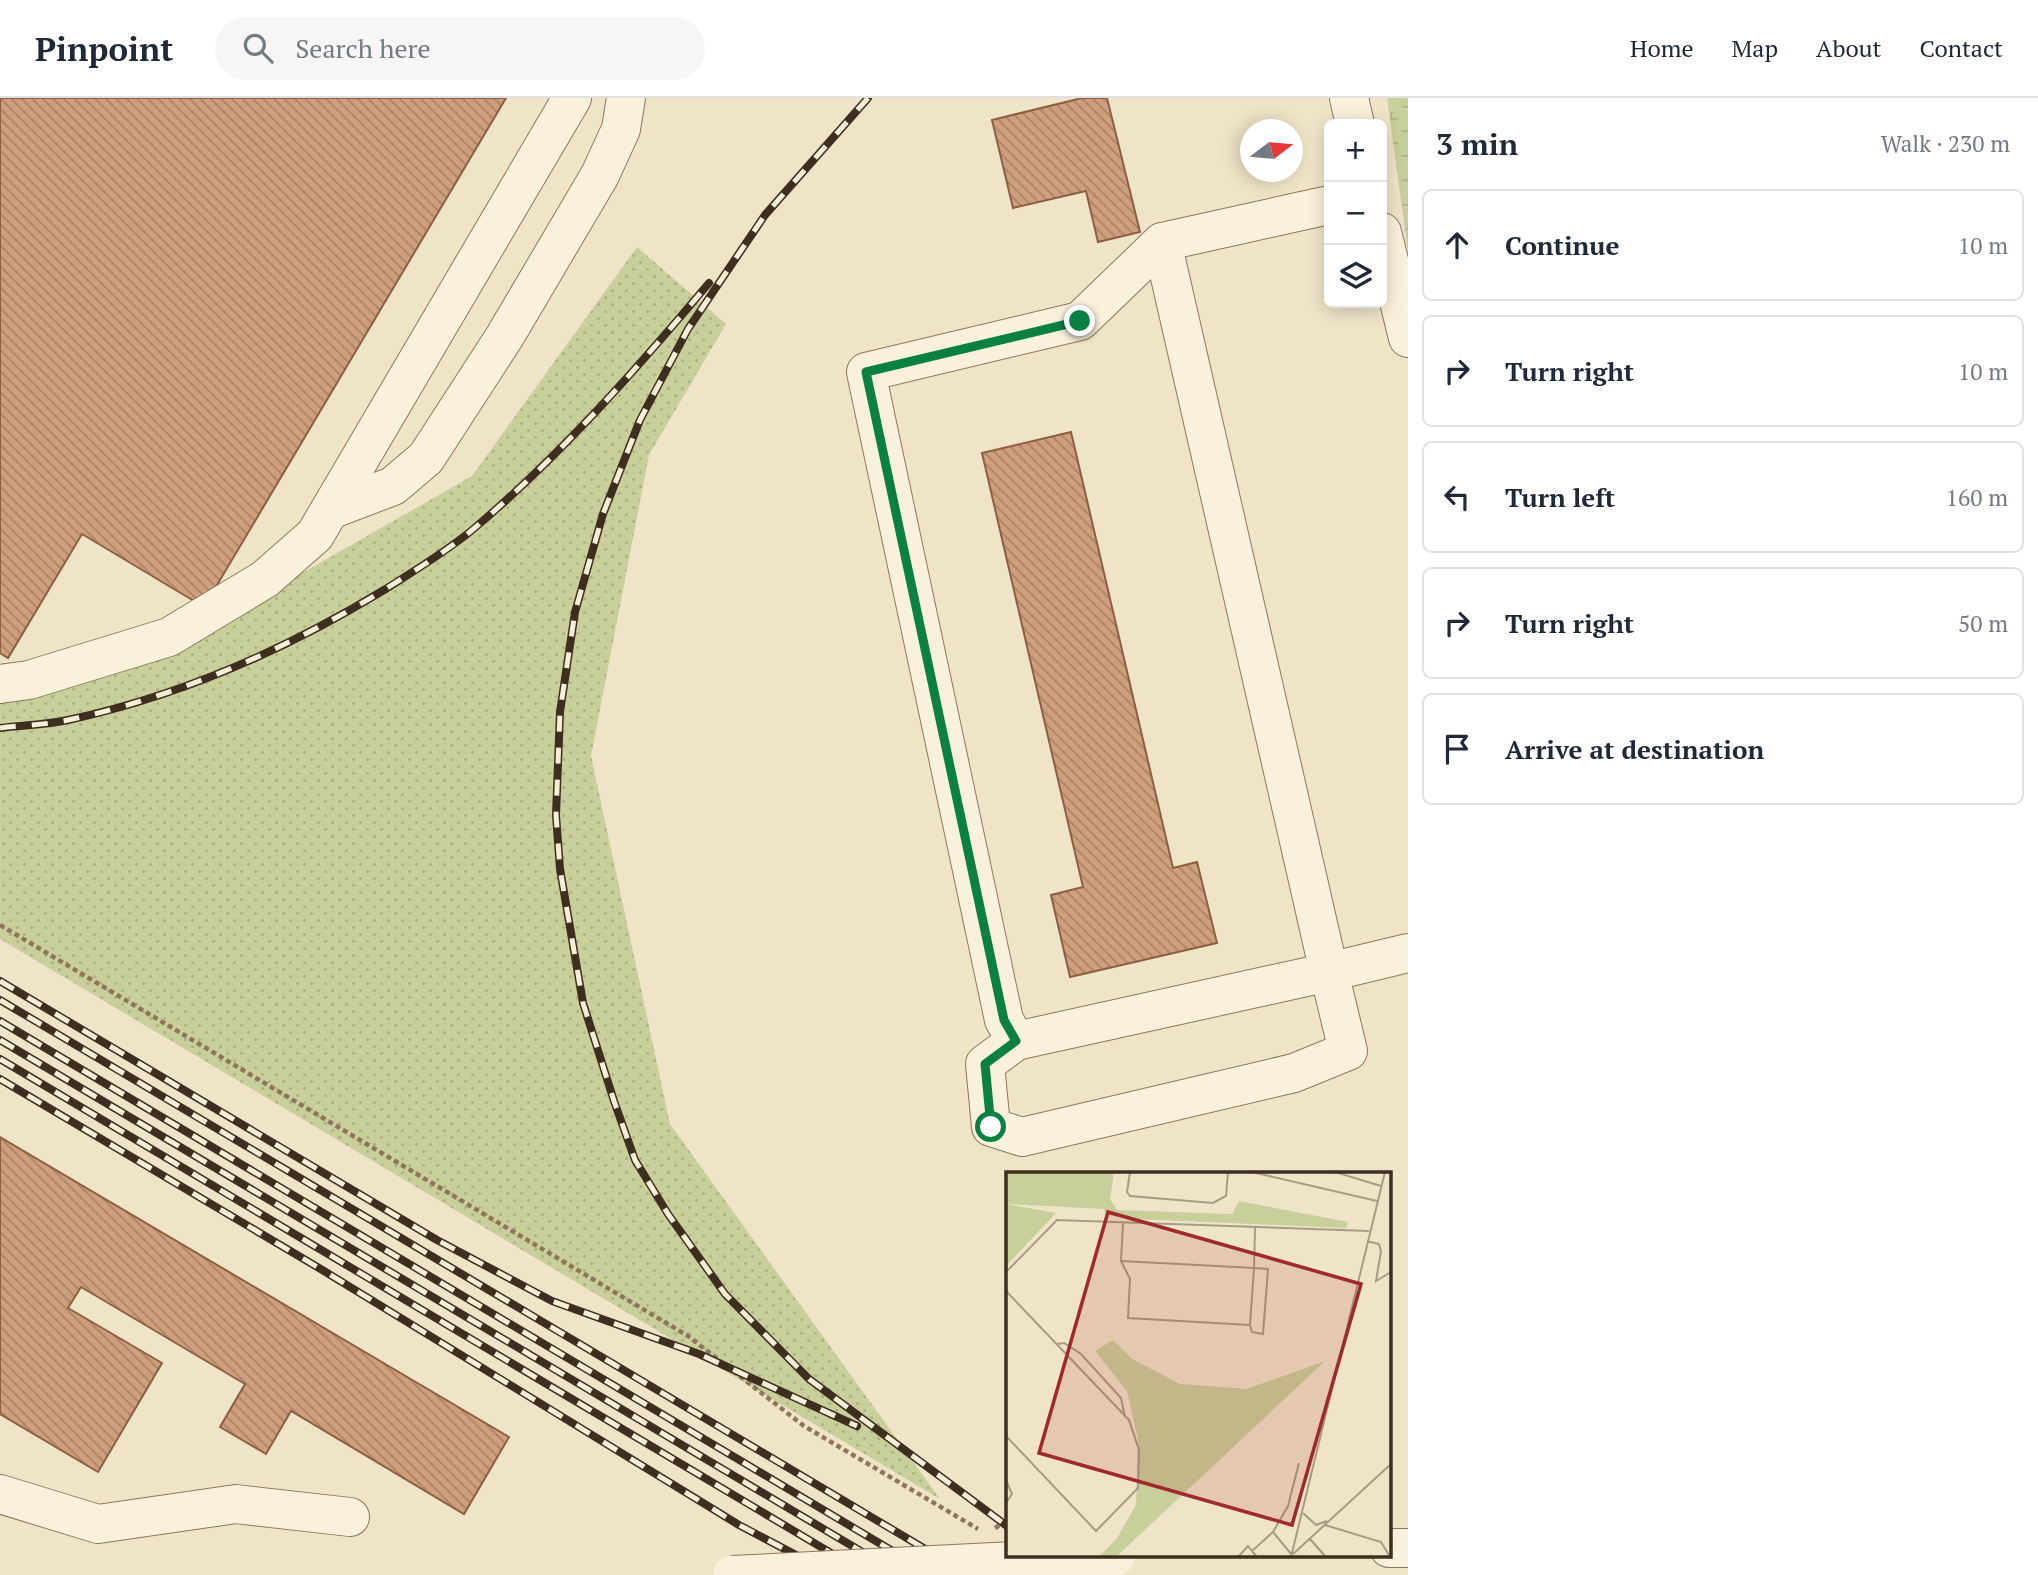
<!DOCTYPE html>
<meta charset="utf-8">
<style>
:root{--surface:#fff;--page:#f6f6f7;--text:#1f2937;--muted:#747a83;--line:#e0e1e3}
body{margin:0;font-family:"PT Serif",serif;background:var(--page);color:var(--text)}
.controls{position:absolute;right:21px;top:21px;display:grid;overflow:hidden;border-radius:10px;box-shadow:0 4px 18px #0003}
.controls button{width:63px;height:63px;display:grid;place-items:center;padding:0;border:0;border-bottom:2px solid var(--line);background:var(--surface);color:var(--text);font:35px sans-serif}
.compass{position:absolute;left:1240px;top:21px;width:63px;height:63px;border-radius:50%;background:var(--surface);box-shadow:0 4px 18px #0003;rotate:74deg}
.stop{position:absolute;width:21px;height:21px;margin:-16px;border:5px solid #0b8043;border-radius:50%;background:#fff}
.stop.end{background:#0b8043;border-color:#fff;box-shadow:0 2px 7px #0008}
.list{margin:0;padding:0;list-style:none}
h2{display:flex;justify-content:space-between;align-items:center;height:91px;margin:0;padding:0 28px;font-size:30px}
h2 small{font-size:23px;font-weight:400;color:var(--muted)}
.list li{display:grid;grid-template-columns:46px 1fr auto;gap:21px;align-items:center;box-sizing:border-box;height:112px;margin:0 14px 14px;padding:0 14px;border:2px solid var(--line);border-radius:10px}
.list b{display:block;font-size:26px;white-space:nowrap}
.list em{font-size:23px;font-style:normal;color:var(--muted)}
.icon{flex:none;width:38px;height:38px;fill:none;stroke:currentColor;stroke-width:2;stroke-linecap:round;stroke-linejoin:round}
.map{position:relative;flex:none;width:1408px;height:1477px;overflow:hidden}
header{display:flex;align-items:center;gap:42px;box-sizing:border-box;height:98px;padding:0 35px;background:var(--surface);border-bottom:2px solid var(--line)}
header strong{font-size:33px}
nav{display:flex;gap:38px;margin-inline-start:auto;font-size:24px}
.search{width:490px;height:63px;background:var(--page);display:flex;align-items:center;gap:18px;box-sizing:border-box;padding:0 24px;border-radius:38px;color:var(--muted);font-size:26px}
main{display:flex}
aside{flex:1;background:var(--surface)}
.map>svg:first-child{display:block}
.grass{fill:url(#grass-dots)}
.wetland{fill:url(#wetland-marsh)}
.building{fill:url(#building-back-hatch);stroke:#8d5f41;stroke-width:2}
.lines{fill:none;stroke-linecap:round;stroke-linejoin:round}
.minor-casing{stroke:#8d765c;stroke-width:40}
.path{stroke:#8d765c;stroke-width:4.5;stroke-dasharray:5 3.5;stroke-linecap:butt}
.minor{stroke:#faf1dc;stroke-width:38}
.rail-casing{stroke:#3d2e20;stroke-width:8}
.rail{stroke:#f7eed8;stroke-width:5;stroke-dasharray:16;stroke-linecap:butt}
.minor-bridge-casing{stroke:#8d765c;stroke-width:40;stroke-linecap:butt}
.minor-bridge{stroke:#faf1dc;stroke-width:38}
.route{stroke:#0b8043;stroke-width:9}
.inset-road{fill:none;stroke:#a89b85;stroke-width:2}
.view{fill:#9e2a2b;fill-opacity:0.15;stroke:#9e2a2b;stroke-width:3.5}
.inset-edge{fill:none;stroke:#3d2e20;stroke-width:3.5}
</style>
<header>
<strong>Pinpoint</strong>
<div class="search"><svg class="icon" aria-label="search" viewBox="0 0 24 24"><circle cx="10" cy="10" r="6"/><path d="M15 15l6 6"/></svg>Search here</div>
<nav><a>Home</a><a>Map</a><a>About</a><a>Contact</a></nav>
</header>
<main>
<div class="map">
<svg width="1408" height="1477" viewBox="0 0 1408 1477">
<defs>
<pattern id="grass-dots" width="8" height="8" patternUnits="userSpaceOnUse" patternTransform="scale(1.75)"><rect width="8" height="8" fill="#c9cf9b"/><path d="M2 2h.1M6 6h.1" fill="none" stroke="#aeb285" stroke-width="1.8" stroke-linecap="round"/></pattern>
<pattern id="wetland-marsh" width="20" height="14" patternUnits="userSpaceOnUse" patternTransform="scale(1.75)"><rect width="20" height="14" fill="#c9cf9b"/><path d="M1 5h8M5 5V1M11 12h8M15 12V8" fill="none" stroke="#aeb285"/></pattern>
<pattern id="building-back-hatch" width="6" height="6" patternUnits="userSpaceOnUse" patternTransform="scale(1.75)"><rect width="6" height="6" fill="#cf9f7d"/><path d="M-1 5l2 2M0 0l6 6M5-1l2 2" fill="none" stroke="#a98266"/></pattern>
</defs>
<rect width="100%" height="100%" fill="#f0e4c8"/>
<path class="grass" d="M 637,149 L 726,226 L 649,357 L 591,658 L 670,1026 L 940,1401 L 0,841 L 0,571 L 232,515 L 472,378 Z"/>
<path class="wetland" d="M 1387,0 L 1408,0 L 1408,152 L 1407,147 Z"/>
<g class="building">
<path d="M 0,0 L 506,0 L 204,509 L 82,436 L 8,560 L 0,555 Z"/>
<path d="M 1082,0 L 1107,0 L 1140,134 L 1098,144 L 1086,93 L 1013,110 L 992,22 Z"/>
<path d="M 1071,334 L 1173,770 L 1197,764 L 1217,845 L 1070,879 L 1051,797 L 1083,789 L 982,355 Z"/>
<path d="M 0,1039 L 509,1339 L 464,1416 L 291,1313 L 266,1356 L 220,1329 L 245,1286 L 81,1189 L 68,1210 L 162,1265 L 98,1374 L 0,1316 Z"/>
</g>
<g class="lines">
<g class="minor-casing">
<g id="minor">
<path d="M 1349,0 L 1355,26"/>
<path d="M 1382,134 L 1408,240"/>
<path d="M 1162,144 L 1329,874 L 1408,855"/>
<path d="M 330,412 L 393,388 L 426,360 L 505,238 L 600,77 L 621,31 L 626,0"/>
<path d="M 0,586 L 29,582 L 169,539 L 265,481 L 315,437 L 572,0"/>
<path d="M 1329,874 L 1348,953 L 1294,975 L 1022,1039 L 991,1029 L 985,966 L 1016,943 Z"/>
<path d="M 1016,943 L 1004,922 L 866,274 L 1080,223 L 1162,144 L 1329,107"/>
<path d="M 0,1396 L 98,1426 L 236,1406 L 350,1419"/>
<path d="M 1389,1450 L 1408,1450"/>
</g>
</g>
<g class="path">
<path d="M 0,827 L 688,1238 L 804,1328 L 978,1431"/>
<path d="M 995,1430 L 1007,1423"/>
</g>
<use href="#minor" class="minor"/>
<g class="rail-casing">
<g id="rail">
<path d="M 868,0 L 765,117 L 688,231 L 640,322 L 603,416 L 575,514 L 560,614 L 556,717 L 560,771 L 583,905 L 614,1003 L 635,1062 L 668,1116 L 725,1196 L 809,1281 L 1007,1428"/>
<path d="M 0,630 C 22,627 46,627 68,622 C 180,598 287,551 384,492 C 414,473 444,455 471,433 C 559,359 635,273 709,185"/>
<path d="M 0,883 L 437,1142 L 552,1203 L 699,1256 L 857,1328"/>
<path d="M 0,902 L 969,1477"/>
<path d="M 0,923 L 933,1477"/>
<path d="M 0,942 L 901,1477"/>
<path d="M 0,961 L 868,1477"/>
<path d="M 0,981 L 324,1173 L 739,1427 L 834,1477"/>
<path d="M 1049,1458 L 1075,1477"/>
</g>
</g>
<use href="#rail" class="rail"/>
<g class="minor-bridge-casing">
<path id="minor-bridge" d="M 732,1477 L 1116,1458"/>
</g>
<use href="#minor-bridge" class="minor-bridge"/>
</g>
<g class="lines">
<path class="route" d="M 991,1029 L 985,966 L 1016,943 L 1004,922 L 866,274 L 1080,223"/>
</g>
<g transform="translate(1006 1074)">
<rect width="385" height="385" fill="#f0e4c8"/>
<path d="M 107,168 L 126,187 L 174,212 L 241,217 L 319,189 L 110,385 L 93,385 L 111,366 L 130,333 L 132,267 L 121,219 L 89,179 Z" fill="#c9cf9b"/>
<path d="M 0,32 L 50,41 L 0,94 Z" fill="#c9cf9b"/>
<path d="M 0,0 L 108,0 L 104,27 L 111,38 L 226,42 L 233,29 L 342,50 L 340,56 L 127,47 L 99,43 L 98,37 L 0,32 Z" fill="#c9cf9b"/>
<path class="inset-road" d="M 124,0 L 121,20 L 124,24 L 207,31 L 220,24 L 222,0M 246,0 L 371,29M 329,0 L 375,14M 117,51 L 115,89 L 124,107 L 122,146 L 244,153M 361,69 L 373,72 L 375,79 L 370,109 L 385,100M 115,89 L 248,96 L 249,56M 248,96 L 262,97 L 257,162 L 246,160 L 244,153 ZM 0,100 L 51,48 L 363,59M 0,119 L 123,248 L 133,278 L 132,316 L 90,359 L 0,264M 51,172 L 58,171 L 75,182 L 115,226 L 119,245M 0,308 L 6,322 L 0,331M 297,341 L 310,353 L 321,349M 319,353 L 375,370 L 384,385M 267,360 L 282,334 L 293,291M 304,367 L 319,384M 287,382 L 385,292M 232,385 L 242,374 L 246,379M 251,385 L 246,379 L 267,360 L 286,383M 285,385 L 379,0"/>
<path class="view" d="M 102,40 L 355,112 L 286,353 L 33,281 Z"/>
<rect width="385" height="385" class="inset-edge"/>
</g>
</svg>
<div class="controls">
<button>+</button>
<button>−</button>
<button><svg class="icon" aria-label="layers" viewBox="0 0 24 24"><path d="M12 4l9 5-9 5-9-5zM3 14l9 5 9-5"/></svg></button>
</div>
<svg class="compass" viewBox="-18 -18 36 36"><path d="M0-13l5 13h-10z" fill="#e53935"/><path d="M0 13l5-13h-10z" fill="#747a83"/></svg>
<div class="stop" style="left:991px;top:1029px"></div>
<div class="stop end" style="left:1080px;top:223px"></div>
</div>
<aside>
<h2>3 min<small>Walk · 230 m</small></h2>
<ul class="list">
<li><svg class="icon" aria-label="ahead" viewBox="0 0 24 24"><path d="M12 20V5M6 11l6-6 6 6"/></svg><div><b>Continue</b></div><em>10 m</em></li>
<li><svg class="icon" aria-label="right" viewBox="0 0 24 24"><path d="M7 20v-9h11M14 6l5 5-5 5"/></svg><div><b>Turn right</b></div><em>10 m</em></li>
<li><svg class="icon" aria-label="left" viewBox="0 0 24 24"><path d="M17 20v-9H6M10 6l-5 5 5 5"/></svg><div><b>Turn left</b></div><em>160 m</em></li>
<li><svg class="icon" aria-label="right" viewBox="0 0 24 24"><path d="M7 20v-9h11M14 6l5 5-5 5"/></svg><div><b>Turn right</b></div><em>50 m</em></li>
<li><svg class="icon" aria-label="arrive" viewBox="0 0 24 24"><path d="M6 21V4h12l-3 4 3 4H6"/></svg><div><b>Arrive at destination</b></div></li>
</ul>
</aside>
</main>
